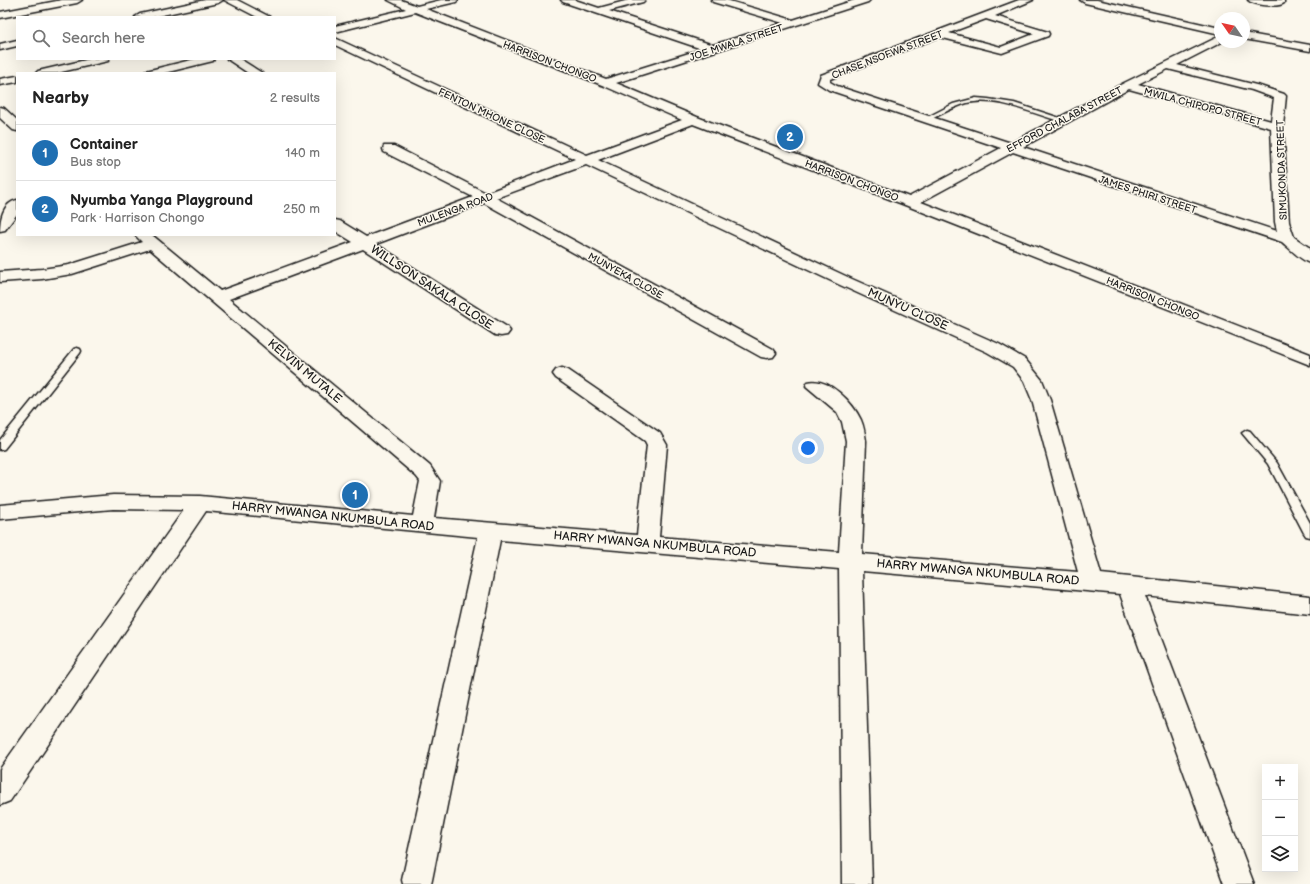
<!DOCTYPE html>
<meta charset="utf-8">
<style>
:root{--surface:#fff;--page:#f2f2f2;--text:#222;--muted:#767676;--line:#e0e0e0;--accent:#1f6fb2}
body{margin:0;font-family:"Balsamiq Sans",sans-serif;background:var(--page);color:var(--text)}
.controls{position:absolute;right:12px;bottom:12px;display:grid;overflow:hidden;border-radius:0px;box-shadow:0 4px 16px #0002}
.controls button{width:36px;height:36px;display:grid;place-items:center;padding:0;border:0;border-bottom:1px solid var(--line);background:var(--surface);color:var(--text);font:20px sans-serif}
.compass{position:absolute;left:1214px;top:12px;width:36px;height:36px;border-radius:50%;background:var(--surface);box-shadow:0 4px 16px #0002;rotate:304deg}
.you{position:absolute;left:808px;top:448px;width:14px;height:14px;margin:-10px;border:3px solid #fff;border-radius:50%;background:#1a73e8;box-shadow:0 0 0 6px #1a73e833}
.badge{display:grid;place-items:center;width:26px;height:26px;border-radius:50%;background:var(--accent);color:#fff;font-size:13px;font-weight:700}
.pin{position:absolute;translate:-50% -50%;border:2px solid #fff;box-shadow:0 1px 4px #0006}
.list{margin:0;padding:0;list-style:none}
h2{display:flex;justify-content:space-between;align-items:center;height:52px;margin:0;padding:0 16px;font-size:17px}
h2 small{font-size:13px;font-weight:400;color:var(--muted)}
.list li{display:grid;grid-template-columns:26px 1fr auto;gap:12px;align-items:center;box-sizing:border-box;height:56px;padding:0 16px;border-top:1px solid var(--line)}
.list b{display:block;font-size:15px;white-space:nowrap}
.list p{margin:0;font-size:13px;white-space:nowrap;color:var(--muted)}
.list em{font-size:13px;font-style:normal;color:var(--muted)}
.icon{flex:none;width:22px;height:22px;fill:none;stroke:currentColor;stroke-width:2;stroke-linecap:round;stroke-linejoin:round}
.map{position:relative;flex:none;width:1310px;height:884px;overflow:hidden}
.search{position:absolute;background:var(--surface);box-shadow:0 4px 16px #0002;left:16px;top:16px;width:320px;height:44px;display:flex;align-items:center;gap:10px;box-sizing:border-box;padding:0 14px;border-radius:0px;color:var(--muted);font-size:15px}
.panel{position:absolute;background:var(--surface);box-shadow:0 4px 16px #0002;left:16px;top:72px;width:320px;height:164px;border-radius:0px}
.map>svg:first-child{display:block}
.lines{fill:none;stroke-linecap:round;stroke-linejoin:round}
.service-casing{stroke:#1c1c1c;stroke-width:3}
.minor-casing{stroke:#1c1c1c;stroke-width:3}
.service{fill:#fbf7ec;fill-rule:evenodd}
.minor{fill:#fbf7ec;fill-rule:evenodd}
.labels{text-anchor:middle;stroke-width:3;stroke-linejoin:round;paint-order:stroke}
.far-street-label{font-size:10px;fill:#1c1c1c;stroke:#fbf7ec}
.street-label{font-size:12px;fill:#1c1c1c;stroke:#fbf7ec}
</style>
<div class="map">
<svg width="1310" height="884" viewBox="0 0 1310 884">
<rect width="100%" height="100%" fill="#fbf7ec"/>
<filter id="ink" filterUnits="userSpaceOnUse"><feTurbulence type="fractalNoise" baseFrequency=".025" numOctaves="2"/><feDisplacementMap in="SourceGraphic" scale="8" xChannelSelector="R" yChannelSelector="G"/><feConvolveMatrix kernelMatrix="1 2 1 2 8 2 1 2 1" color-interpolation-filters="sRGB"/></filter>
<g filter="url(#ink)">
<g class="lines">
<g class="service-casing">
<g id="service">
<path d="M 976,98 L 988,99 L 1014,103 L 1066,120 L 1063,122 C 1032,114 999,96 967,103 C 953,107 940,115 927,121 L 922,120 L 953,104 Z"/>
<path d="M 77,348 L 80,349 L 81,351 L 80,353 L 4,449 L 0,450 L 0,440 L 74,349 Z"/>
<path d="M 1247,430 L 1250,431 L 1277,463 L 1310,523 L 1310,537 L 1306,536 L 1304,533 L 1268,464 L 1242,433 Z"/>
</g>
</g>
<g class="minor-casing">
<g id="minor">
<path d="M 62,0 L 82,0 L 77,3 L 0,18 L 0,12 Z"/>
<path d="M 205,0 L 223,0 L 218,3 L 153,17 L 135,17 L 140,14 Z"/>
<path d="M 224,0 L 237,0 L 270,17 L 257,17 Z"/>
<path d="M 388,0 L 401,0 L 417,6 L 441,0 L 458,0 L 456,2 L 426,9 L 606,79 L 702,49 L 563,2 L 561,0 L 575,0 L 599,8 L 629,0 L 645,0 L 643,2 L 609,11 L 713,45 L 783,23 L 713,2 L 711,0 L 726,0 L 793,20 L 855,0 L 870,0 L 868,2 L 616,83 L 697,117 L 909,197 L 1001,148 L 829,90 L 818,83 L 821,75 L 1019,0 L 1033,0 L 995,16 L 1048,32 L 1049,34 L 1048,36 L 1002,53 L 939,37 L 830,79 L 830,82 L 837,86 L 1011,143 L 1124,83 L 1220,36 L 1220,42 L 1222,42 L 1177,65 L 1260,86 L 1284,94 L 1286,96 L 1283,126 L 1289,222 L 1294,237 L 1310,248 L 1310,263 C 1302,261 1289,248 1282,242 L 1013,152 L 921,202 L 1310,354 L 1310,365 L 905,205 L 693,124 L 598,160 L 852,279 L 999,344 L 1025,359 L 1042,380 L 1050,400 L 1101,574 L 1310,596 L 1310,614 L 1145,596 L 1254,884 L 1224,884 L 1120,594 L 862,571 L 872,884 L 842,884 L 839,569 L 500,540 L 432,880 L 431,884 L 403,884 L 402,880 L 478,537 L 206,511 L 10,801 L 0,805 L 0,769 L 184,510 L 113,509 L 0,519 L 0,505 L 113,495 L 200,496 L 413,516 L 420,481 L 416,476 L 150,249 L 72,274 L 42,279 L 0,282 L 0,272 L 42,269 L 69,265 L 142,242 L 135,235 L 152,235 L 220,291 L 353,242 L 335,231 L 335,220 L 340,221 L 366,237 L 473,197 L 384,152 L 383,149 L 384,146 L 394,146 L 486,193 L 575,159 L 335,45 L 335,38 L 587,155 L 682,120 L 602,85 L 415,12 L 335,32 L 335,26 L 406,9 ZM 986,19 L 1034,34 L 1001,47 L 949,33 ZM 1168,69 L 1252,90 L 1274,98 L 1271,121 L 1138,84 ZM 1129,89 L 1271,128 L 1275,222 L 1277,231 L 1023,147 ZM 586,165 L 840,285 L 987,352 L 1013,367 L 1024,381 L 1032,400 L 1078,572 L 862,554 L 866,441 C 865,434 864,427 861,420 C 853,403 829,377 808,382 L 806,386 L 837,412 L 842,422 L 846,441 L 839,552 L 659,537 L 667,445 L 660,433 L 568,370 L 562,368 L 556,370 L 553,374 L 556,378 L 645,441 L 647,445 L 637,535 L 434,518 L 440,481 L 430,466 L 229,299 L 363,249 L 495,335 L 501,336 L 507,335 L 510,331 L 507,327 L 376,244 L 484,203 L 761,357 L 767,358 L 773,357 L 776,353 L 773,349 L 496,198 Z"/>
<path d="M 1080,0 L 1097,0 L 1220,28 L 1220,34 L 1085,3 Z"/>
<path d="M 1248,0 L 1284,0 L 1284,3 C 1278,8 1254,5 1248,0 Z"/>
<path d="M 1244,33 L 1310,45 L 1310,51 L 1244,39 Z"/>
<path d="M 17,40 L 17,46 L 0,50 L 0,44 Z"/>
<path d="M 90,59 L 109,59 L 108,61 L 57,73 L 36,73 L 38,71 Z"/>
<path d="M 195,59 L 214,59 L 213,61 L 164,73 L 144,73 L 146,71 Z"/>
<path d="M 227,59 L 240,59 L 262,73 L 248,73 Z"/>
<path d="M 17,76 L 17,82 L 0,85 L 0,79 Z"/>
<path d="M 0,107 L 4,108 L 17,120 L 17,131 L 13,130 L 0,118 Z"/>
<path d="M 17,200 L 17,214 L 5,230 L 0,231 C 0,219 3,203 17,200 Z"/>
</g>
</g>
<use href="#service" class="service"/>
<use href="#minor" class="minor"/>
</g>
</g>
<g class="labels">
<g class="far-street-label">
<text transform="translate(736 42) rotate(-18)" y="4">JOE MWALA STREET</text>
<text transform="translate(887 54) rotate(-21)" y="4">CHASE NSOFWA STREET</text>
<text transform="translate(550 61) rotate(21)" y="4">HARRISON CHONGO</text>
<text transform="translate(1203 106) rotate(15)" y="4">MWILA CHIPOPO STREET</text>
<text transform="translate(492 115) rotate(25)" y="4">FENTON MHONE CLOSE</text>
<text transform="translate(1064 119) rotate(-28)" y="4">EFFORD CHALABA STREET</text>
<text transform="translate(1281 170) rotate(-92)" y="4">SIMUKONDA STREET</text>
<text transform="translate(852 180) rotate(21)" y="4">HARRISON CHONGO</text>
<text transform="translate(1148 194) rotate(18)" y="4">JAMES PHIRI STREET</text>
<text transform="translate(455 209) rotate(-20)" y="4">MULENGA ROAD</text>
<text transform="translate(626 275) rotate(29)" y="4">MUNYEKA CLOSE</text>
<text transform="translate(1153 298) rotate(22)" y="4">HARRISON CHONGO</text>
</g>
<g class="street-label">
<text transform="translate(432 287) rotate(33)" y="4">WILLSON SAKALA CLOSE</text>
<text transform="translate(908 309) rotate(24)" y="4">MUNYU CLOSE</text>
<text transform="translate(305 371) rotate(40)" y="4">KELVIN MUTALE</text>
<text transform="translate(333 516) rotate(6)" y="4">HARRY MWANGA NKUMBULA ROAD</text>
<text transform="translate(655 544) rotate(5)" y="4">HARRY MWANGA NKUMBULA ROAD</text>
<text transform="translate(978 572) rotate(5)" y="4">HARRY MWANGA NKUMBULA ROAD</text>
</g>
</g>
</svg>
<div class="controls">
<button>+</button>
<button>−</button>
<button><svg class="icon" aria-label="layers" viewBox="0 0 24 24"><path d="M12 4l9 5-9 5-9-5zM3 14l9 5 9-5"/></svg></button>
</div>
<svg class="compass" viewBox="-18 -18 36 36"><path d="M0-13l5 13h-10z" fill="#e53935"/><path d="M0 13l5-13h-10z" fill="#767676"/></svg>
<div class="you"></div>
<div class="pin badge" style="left:355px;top:495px">1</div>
<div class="pin badge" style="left:790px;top:137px">2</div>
<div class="search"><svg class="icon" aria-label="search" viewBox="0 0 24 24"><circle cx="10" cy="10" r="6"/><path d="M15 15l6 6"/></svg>Search here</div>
<section class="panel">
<h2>Nearby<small>2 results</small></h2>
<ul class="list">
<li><span class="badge">1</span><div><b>Container</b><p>Bus stop</p></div><em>140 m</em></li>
<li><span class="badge">2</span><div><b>Nyumba Yanga Playground</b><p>Park · Harrison Chongo</p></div><em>250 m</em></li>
</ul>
</section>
</div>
